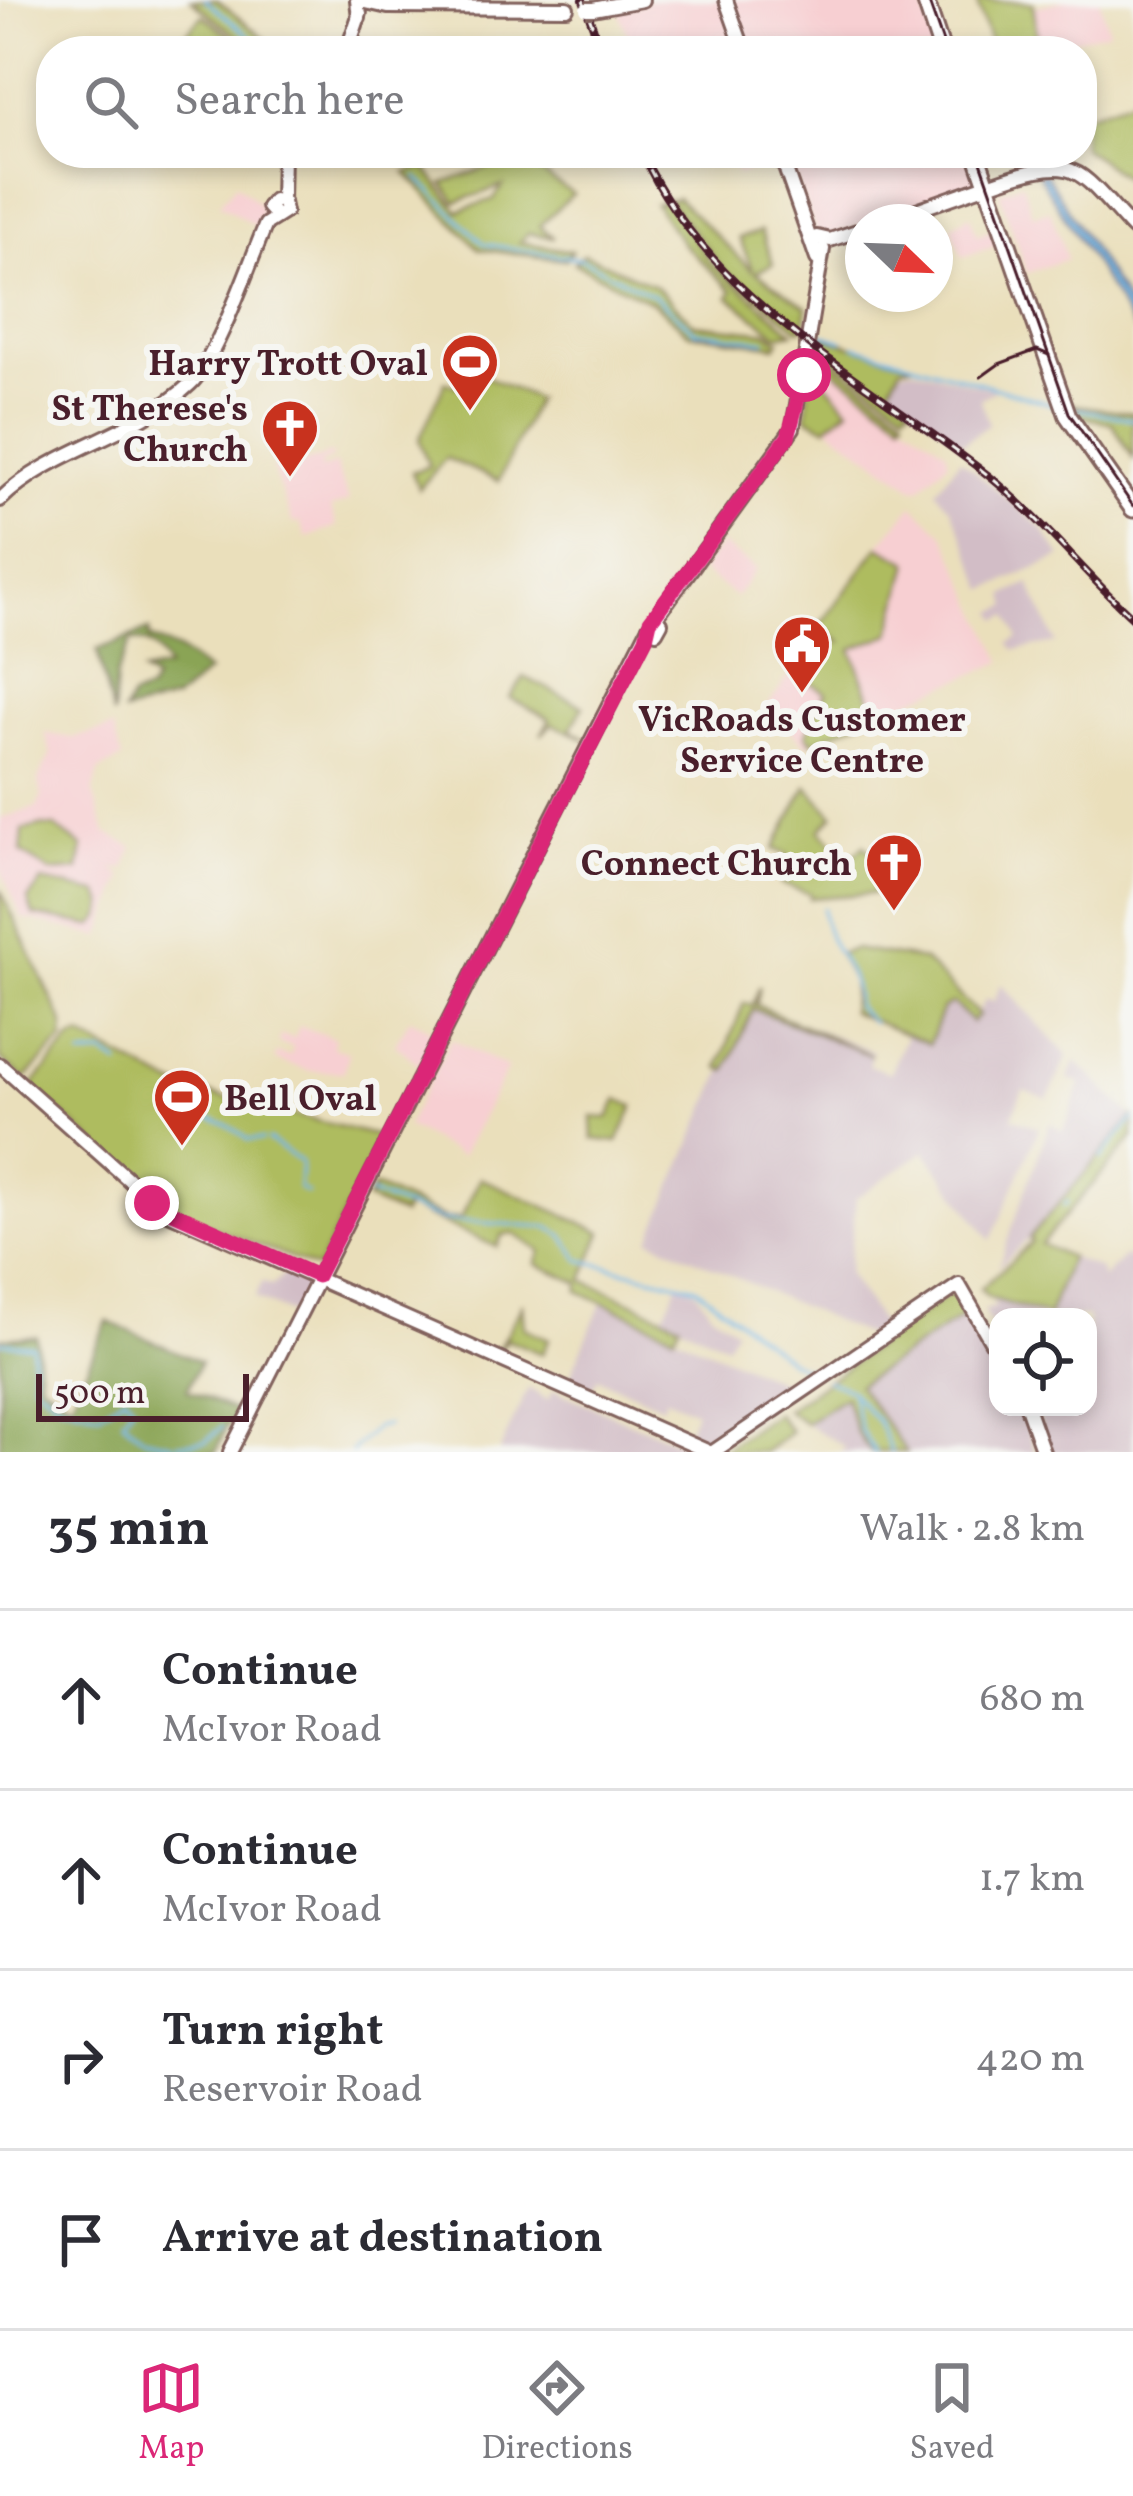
<!DOCTYPE html>
<meta charset="utf-8">
<style>
:root{--surface:#fff;--page:#f7f7f7;--text:#2b2b33;--muted:#7c7c81;--line:#e1e1e2;--accent:#db2777}
body{margin:0;font-family:Vollkorn,serif;background:var(--page);color:var(--text)}
.controls{position:absolute;right:36px;bottom:36px;display:grid;overflow:hidden;border-radius:24px;box-shadow:0 6px 18px #0003}
.controls button{width:108px;height:108px;display:grid;place-items:center;padding:0;border:0;border-bottom:3px solid var(--line);background:var(--surface);color:var(--text);font:60px sans-serif}
.compass{position:absolute;left:845px;top:204px;width:108px;height:108px;border-radius:50%;background:var(--surface);box-shadow:0 6px 18px #0003;rotate:113deg}
.scale{position:absolute;left:36px;bottom:30px;width:213px;box-sizing:border-box;padding-left:12px;border:6px solid #4a1f2b;border-top:0;font-size:33px;line-height:42px;white-space:nowrap;color:#4a1f2b;-webkit-text-stroke:9px #f6f6f2;paint-order:stroke}
.stop{position:absolute;width:36px;height:36px;margin:-27px;border:9px solid #db2777;border-radius:50%;background:#fff}
.stop.end{background:#db2777;border-color:#fff;box-shadow:0 3px 12px #0008}
.list{margin:0;padding:0;list-style:none}
h2{display:flex;justify-content:space-between;align-items:center;height:156px;margin:0;padding:0 48px;font-size:51px}
h2 small{font-size:39px;font-weight:400;color:var(--muted)}
.list li{display:grid;grid-template-columns:78px 1fr auto;gap:36px;align-items:center;box-sizing:border-box;height:180px;padding:0 48px;border-top:3px solid var(--line)}
.list b{display:block;font-size:45px;white-space:nowrap}
.list p{margin:0;font-size:39px;white-space:nowrap;color:var(--muted)}
.list em{font-size:39px;font-style:normal;color:var(--muted)}
.icon{flex:none;width:66px;height:66px;fill:none;stroke:currentColor;stroke-width:2;stroke-linecap:round;stroke-linejoin:round}
.map{position:relative;flex:none;width:1133px;height:1452px;overflow:hidden}
.search{position:absolute;background:var(--surface);box-shadow:0 6px 18px #0003;left:36px;right:36px;top:36px;height:132px;display:flex;align-items:center;gap:30px;box-sizing:border-box;padding:0 42px;border-radius:48px;color:var(--muted);font-size:45px}
.sheet{height:876px;background:var(--surface)}
nav{display:flex;justify-content:space-around;align-items:center;box-sizing:border-box;height:168px;border-top:3px solid var(--line);background:var(--surface);font-size:33px;color:var(--muted)}
nav a{display:grid;justify-items:center;gap:6px}
nav .on{color:var(--accent)}
.map>svg:first-child{display:block}
.built{fill:#f7cfd2}
.industrial{fill:#d2bdc6}
.green{fill:#aebc5e;stroke:#7c6e44;stroke-width:3}
.forest{fill:#8aa455;stroke:#6a6240;stroke-width:3}
.water{fill:#6fb7e7;stroke:#5c6b89;stroke-width:3}
.lines{fill:none;stroke-linecap:round;stroke-linejoin:round}
.stream{stroke:#6fb7e7;stroke-width:3}
.major-casing{stroke:#82625d;stroke-width:18}
.highway-casing{stroke:#82625d;stroke-width:21}
.major{stroke:#fff;stroke-width:12}
.highway{stroke:#fff;stroke-width:15}
.tram{stroke:#4a1f2b;stroke-width:3}
.rail-casing{stroke:#4a1f2b;stroke-width:8}
.rail{stroke:#f6f6f2;stroke-width:3;stroke-dasharray:9;stroke-linecap:butt}
.major-bridge-casing{stroke:#82625d;stroke-width:18;stroke-linecap:butt}
.major-bridge{stroke:#fff;stroke-width:12}
.route{stroke:#db2777;stroke-width:15}
.labels{text-anchor:middle;stroke-width:12;stroke-linejoin:round;paint-order:stroke}
.poi-label{font-size:36px;font-weight:bold;fill:#4a1f2b;stroke:#f6f6f2;text-anchor:end}
</style>
<div class="map">
<svg width="1133" height="1452" viewBox="0 0 1133 1452">
<rect width="100%" height="100%" fill="#f6f6f2"/>
<filter id="ink" filterUnits="userSpaceOnUse"><feTurbulence type="fractalNoise" baseFrequency=".00833" numOctaves="2"/><feDisplacementMap in="SourceGraphic" scale="24" xChannelSelector="R" yChannelSelector="G"/><feConvolveMatrix kernelMatrix="1 2 1 2 8 2 1 2 1" color-interpolation-filters="sRGB"/></filter>
<filter id="wash" filterUnits="userSpaceOnUse"><feTurbulence type="fractalNoise" baseFrequency=".004" numOctaves="4" result="noise"/><feDisplacementMap in="SourceGraphic" scale="48" xChannelSelector="R" yChannelSelector="G"/><feGaussianBlur stdDeviation="2.7" result="paint"/><feColorMatrix in="noise" values="0 0 0 0 0 0 0 0 0 0 0 0 0 0 0 0 0 1.4 0 .05"/><feComposite in="paint" operator="in"/></filter>
<g filter="url(#wash)">
<rect width="100%" height="100%" fill="#eadfbb"/>
<g class="built">
<path d="M 651,0 L 921,0 L 938,51 L 633,51 L 619,12 Z"/>
<path d="M 1066,0 L 1100,0 L 1109,31 L 1072,40 L 1064,51 L 1046,51 L 1045,44 L 1038,46 L 1034,7 Z"/>
<path d="M 729,153 L 973,153 L 984,184 L 829,236 L 816,232 L 788,158 L 737,175 Z"/>
<path d="M 1022,183 L 1033,215 L 1050,210 L 1067,259 L 1027,273 L 999,192 Z"/>
<path d="M 236,184 L 264,208 L 256,227 L 219,204 Z"/>
<path d="M 970,215 L 977,235 L 998,228 L 1003,244 L 962,257 L 951,226 Z"/>
<path d="M 826,365 L 946,450 L 949,461 L 920,488 L 913,487 L 827,426 L 848,407 L 824,379 Z"/>
<path d="M 331,454 L 333,458 L 320,464 L 322,469 L 335,464 L 349,501 L 331,508 L 337,526 L 306,538 L 300,522 L 293,524 L 272,467 L 283,459 L 298,465 Z"/>
<path d="M 913,505 L 945,535 L 1003,662 L 876,714 L 852,649 L 895,605 L 909,563 L 879,546 Z"/>
<path d="M 721,544 L 756,569 L 736,597 L 701,571 Z"/>
<path d="M 793,671 L 826,692 L 806,734 L 812,742 L 806,745 L 767,706 Z"/>
<path d="M 113,728 L 122,759 L 99,771 L 93,793 L 106,833 L 133,847 L 125,869 L 113,869 L 123,877 L 101,937 L 22,918 L 0,868 L 0,819 L 37,807 L 42,796 L 38,779 L 51,754 L 45,733 L 72,738 Z"/>
<path d="M 410,1018 L 437,1033 L 420,1066 L 395,1044 Z"/>
<path d="M 299,1026 L 335,1038 L 333,1048 L 349,1053 L 344,1072 L 310,1071 L 275,1060 L 276,1053 L 291,1056 L 293,1047 L 278,1043 L 280,1035 L 295,1038 Z"/>
<path d="M 451,1039 L 508,1068 L 461,1156 L 406,1126 Z"/>
</g>
<g class="industrial">
<path d="M 913,368 L 995,390 L 980,399 L 989,424 L 962,444 L 888,388 L 901,370 Z"/>
<path d="M 960,459 L 1041,527 L 1062,557 L 986,590 L 951,508 L 936,491 Z"/>
<path d="M 1030,584 L 1056,643 L 1015,650 L 1009,643 L 1019,638 L 1009,616 L 999,620 L 995,612 L 1009,606 L 1005,595 Z"/>
<path d="M 1001,984 L 1068,1056 L 1048,1099 L 1023,1090 L 1012,1117 L 1039,1128 L 991,1241 L 925,1151 L 856,1198 L 848,1274 L 883,1327 L 870,1337 L 650,1239 L 723,1070 L 719,1067 L 744,1003 L 752,1005 L 760,986 L 756,1005 L 873,1051 L 868,1065 L 890,1073 L 906,1035 L 929,1043 L 943,1008 L 953,1002 L 972,1022 L 986,999 L 994,1001 Z"/>
<path d="M 1076,1061 L 1133,1117 L 1042,1226 L 998,1267 L 1050,1123 L 1062,1131 L 1066,1126 L 1081,1084 L 1068,1079 Z"/>
<path d="M 1125,1255 L 1133,1263 L 1133,1452 L 1050,1452 L 1034,1407 L 1088,1407 L 1088,1317 L 998,1317 L 998,1338 L 983,1310 L 996,1307 L 989,1298 L 1048,1316 L 1070,1257 L 1100,1269 L 1102,1279 Z"/>
<path d="M 286,1272 L 308,1283 L 292,1315 L 255,1298 L 262,1282 L 272,1286 Z"/>
<path d="M 678,1283 L 695,1290 L 710,1311 L 735,1329 L 726,1345 L 663,1316 Z"/>
<path d="M 602,1303 L 794,1387 L 794,1389 L 719,1441 L 701,1441 L 686,1434 L 695,1411 L 666,1398 L 662,1406 L 598,1378 L 590,1392 L 567,1382 Z"/>
<path d="M 970,1310 L 998,1362 L 998,1407 L 1022,1407 L 1035,1452 L 906,1452 L 858,1385 Z"/>
<path d="M 528,1388 L 548,1400 L 553,1390 L 703,1452 L 499,1452 Z"/>
<path d="M 844,1397 L 857,1433 L 871,1452 L 839,1452 L 845,1447 L 805,1423 Z"/>
</g>
<g class="green">
<path d="M 191,0 L 217,0 L 280,51 L 255,51 Z"/>
<path d="M 976,0 L 1033,3 L 1038,45 L 1045,44 L 1046,51 L 993,51 Z"/>
<path d="M 203,15 L 248,51 L 187,51 L 178,43 Z"/>
<path d="M 1133,98 L 1133,171 L 1125,178 L 1082,147 L 1082,116 Z"/>
<path d="M 506,153 L 528,153 L 524,161 L 573,194 L 539,226 L 554,238 L 529,233 L 520,242 L 572,251 L 565,260 L 479,249 L 406,173 L 425,167 L 458,211 L 494,199 L 503,186 L 456,202 L 443,183 L 499,164 Z"/>
<path d="M 677,198 L 753,271 L 739,238 L 761,231 L 773,264 L 756,272 L 807,307 L 804,327 L 799,329 L 724,270 L 668,200 Z"/>
<path d="M 666,201 L 712,264 L 793,332 L 778,335 L 729,297 L 733,291 L 683,244 L 655,204 Z"/>
<path d="M 584,254 L 656,286 L 694,324 L 768,332 L 780,341 L 776,346 L 689,333 L 655,304 L 574,263 Z"/>
<path d="M 814,334 L 912,364 L 901,367 L 889,388 L 911,405 L 905,410 L 811,340 Z"/>
<path d="M 811,345 L 905,416 L 902,420 L 827,365 L 824,380 L 849,408 L 826,427 L 807,417 Z"/>
<path d="M 465,367 L 536,399 L 499,481 L 446,458 L 419,489 L 412,472 L 429,466 L 419,440 L 445,382 L 457,386 Z"/>
<path d="M 1073,405 L 1133,413 L 1133,458 L 1112,423 L 1078,416 Z"/>
<path d="M 879,546 L 909,562 L 891,634 L 852,649 L 876,714 L 812,742 L 806,734 L 826,692 L 793,671 L 818,637 L 843,643 L 819,627 Z"/>
<path d="M 524,677 L 583,706 L 571,729 L 588,740 L 552,724 L 541,735 L 550,719 L 510,698 Z"/>
<path d="M 807,786 L 834,815 L 820,830 L 849,859 L 864,845 L 899,880 L 894,892 L 810,898 L 811,894 L 781,884 L 788,855 L 774,849 Z"/>
<path d="M 40,826 L 55,827 L 83,847 L 79,870 L 50,872 L 21,852 L 23,830 Z"/>
<path d="M 42,881 L 98,893 C 108,904 104,919 92,926 L 33,915 L 28,899 Z"/>
<path d="M 0,889 L 64,1024 L 63,1040 L 25,1079 L 0,1059 Z"/>
<path d="M 854,949 L 923,960 L 979,1015 L 972,1022 L 953,1003 L 943,1008 L 929,1044 L 851,1012 L 853,981 L 838,954 Z"/>
<path d="M 760,986 L 756,1005 L 871,1055 L 753,1009 L 726,1071 L 719,1067 L 744,1003 L 752,1005 Z"/>
<path d="M 81,1036 L 173,1085 L 382,1137 L 317,1269 L 171,1210 L 31,1087 L 72,1039 Z"/>
<path d="M 618,1099 L 634,1106 L 618,1142 L 593,1139 L 592,1117 L 609,1118 Z"/>
<path d="M 1133,1117 L 1133,1138 L 1041,1244 L 1070,1257 L 1048,1316 L 989,1298 L 980,1289 L 1032,1242 L 1029,1238 Z"/>
<path d="M 480,1178 L 602,1232 L 583,1280 L 680,1323 L 675,1335 L 578,1291 L 580,1283 L 536,1264 L 541,1251 L 514,1234 L 502,1235 L 497,1247 L 406,1207 L 402,1215 L 367,1200 L 374,1187 L 446,1219 L 461,1218 Z"/>
<path d="M 951,1293 L 961,1294 L 971,1311 L 858,1385 L 906,1452 L 871,1452 L 857,1433 L 845,1397 L 805,1423 L 786,1410 Z"/>
<path d="M 522,1305 L 524,1328 L 549,1339 L 542,1354 L 507,1339 L 496,1353 Z"/>
<path d="M 776,1413 L 791,1432 L 764,1452 L 719,1452 Z"/>
</g>
<g class="forest">
<path d="M 149,630 L 149,638 L 178,650 L 208,672 L 175,700 L 124,713 L 132,697 L 149,691 L 154,681 L 143,673 L 167,668 C 158,651 152,640 131,641 L 116,675 L 113,716 L 97,650 Z"/>
<path d="M 107,1321 L 200,1362 L 187,1390 L 241,1413 L 226,1427 L 216,1452 L 0,1452 L 0,1338 L 36,1336 L 40,1382 L 71,1403 Z"/>
</g>
<path class="water" d="M 1045,173 L 1133,314 L 1133,327 L 1039,175 Z"/>
<g class="lines">
<g class="stream">
<path d="M 205,0 L 268,51"/>
<path d="M 395,153 L 398,155"/>
<path d="M 417,177 L 484,244 L 581,259 L 655,296 L 695,331 L 765,341"/>
<path d="M 814,331 L 842,341"/>
<path d="M 855,346 L 1055,405"/>
<path d="M 1070,408 L 1133,419"/>
<path d="M 823,908 C 824,952 857,962 856,1006 L 872,1022"/>
<path d="M 82,1057 L 104,1054 L 120,1065"/>
<path d="M 172,1103 C 201,1121 223,1115 248,1140 L 263,1140"/>
<path d="M 268,1140 L 301,1162 L 299,1189 L 307,1193"/>
<path d="M 1101,1158 L 1133,1119"/>
<path d="M 369,1194 L 442,1220 L 548,1227 L 563,1235 L 580,1260 L 696,1287 L 792,1362 L 818,1374"/>
<path d="M 1064,1205 L 1067,1202"/>
<path d="M 0,1342 L 32,1345 L 34,1384 L 59,1403 L 99,1413 L 125,1396 L 133,1405 L 123,1420 L 144,1438 L 173,1444"/>
<path d="M 826,1380 L 851,1390 L 861,1431 L 875,1452"/>
<path d="M 852,1392 L 878,1422 L 891,1452"/>
<path d="M 177,1444 L 206,1441 L 222,1427"/>
<path d="M 351,1452 L 376,1427 L 387,1425"/>
</g>
</g>
</g>
<g filter="url(#ink)">
<g class="lines">
<g class="major-casing">
<g id="major">
<path d="M 726,0 L 744,51"/>
<path d="M 593,9 L 642,0"/>
<path d="M 359,18 L 357,0 L 388,7 L 567,8"/>
<path d="M 347,51 L 360,13"/>
<path d="M 780,153 L 817,259"/>
<path d="M 991,184 C 1078,154 1073,164 1133,229"/>
<path d="M 282,202 L 283,153"/>
<path d="M 883,222 L 987,185"/>
<path d="M 813,244 L 817,237 L 830,240 L 863,229"/>
<path d="M 0,500 C 53,448 135,436 190,384 C 217,359 250,261 266,224 L 285,212 L 283,202 L 274,200 L 268,207 L 276,216"/>
<path d="M 661,623 L 656,632 L 649,627 L 793,428 L 823,249"/>
<path d="M 0,1065 L 164,1211 L 709,1452"/>
<path d="M 1027,1407 L 1043,1452"/>
<path d="M 230,1452 L 649,627"/>
<path d="M 713,1452 L 959,1285 L 998,1353"/>
</g>
</g>
<g class="highway-casing">
<g id="highway">
<path d="M 925,0 L 942,51"/>
<path d="M 976,153 L 1068,416 L 1133,509"/>
</g>
</g>
<use href="#major" class="major"/>
<use href="#highway" class="highway"/>
<g class="tram">
<path d="M 928,0 L 946,51"/>
<path d="M 978,153 L 1069,413 L 1133,506"/>
<path d="M 981,377 L 999,364 L 1037,350 L 1049,355"/>
</g>
<g class="rail-casing">
<g id="rail">
<path d="M 583,0 L 602,51"/>
<path d="M 642,153 C 708,299 867,380 989,476 C 1042,519 1083,572 1133,618"/>
</g>
</g>
<use href="#rail" class="rail"/>
<g class="major-bridge-casing">
<path id="major-bridge" d="M 586,9 L 593,9"/>
</g>
<use href="#major-bridge" class="major-bridge"/>
</g>
</g>
<g class="lines" filter="url(#ink)">
<path class="route" d="M 152,1203 L 317,1276 L 646,638 L 650,621 L 788,437 L 804,375"/>
</g>
<defs>
<g id="stadium-pin" transform="scale(3)"><path d="M0 17L-7.5 6A9.5 9.5 0 1 1 7.5 6Z" fill="#c8321e" stroke="#f6f6f2"/><path d="M0-5a6.5 5 0 1 0 0 10a6.5 5 0 1 0 0-10ZM-3.5-1.8h7v3.6h-7Z" fill="#fff"/></g>
<g id="church-pin" transform="scale(3)"><path d="M0 17L-7.5 6A9.5 9.5 0 1 1 7.5 6Z" fill="#c8321e" stroke="#f6f6f2"/><path d="M-1.2-6h2.4v3.5h3.3v2.4h-3.3V6h-2.4V-.1h-3.3v-2.4h3.3Z" fill="#fff"/></g>
<g id="civic-pin" transform="scale(3)"><path d="M0 17L-7.5 6A9.5 9.5 0 1 1 7.5 6Z" fill="#c8321e" stroke="#f6f6f2"/><path d="M-.6-6.5H3V-4.5H.6V-3L4-1V1h2V6H-6V1h2V-1L-.6-3ZM-1.2 2.5V6h2.4V2.5Z" fill="#fff"/></g>
</defs>
<g fill-rule="evenodd">
<use href="#stadium-pin" x="470" y="362"/>
<use href="#church-pin" x="290" y="428"/>
<use href="#civic-pin" x="802" y="644"/>
<use href="#church-pin" x="894" y="862"/>
<use href="#stadium-pin" x="182" y="1097"/>
</g>
<g class="labels">
<g class="poi-label">
<text x="428" y="375">Harry Trott Oval</text>
<text x="248" y="420">St Therese's<tspan x="248" dy="41">Church</tspan></text>
<text x="802" y="731" text-anchor="middle">VicRoads Customer<tspan x="802" dy="41">Service Centre</tspan></text>
<text x="852" y="875">Connect Church</text>
<text x="224" y="1110" text-anchor="start">Bell Oval</text>
</g>
</g>
</svg>
<div class="controls">
<button><svg class="icon" aria-label="locate" viewBox="0 0 24 24"><circle cx="12" cy="12" r="6"/><path d="M12 2v4M12 18v4M2 12h4M18 12h4"/></svg></button>
</div>
<svg class="compass" viewBox="-18 -18 36 36"><path d="M0-13l5 13h-10z" fill="#e53935"/><path d="M0 13l5-13h-10z" fill="#7c7c81"/></svg>
<div class="scale">500 m</div>
<div class="stop" style="left:804px;top:375px"></div>
<div class="stop end" style="left:152px;top:1203px"></div>
<div class="search"><svg class="icon" aria-label="search" viewBox="0 0 24 24"><circle cx="10" cy="10" r="6"/><path d="M15 15l6 6"/></svg>Search here</div>
</div>
<section class="sheet">
<h2>35 min<small>Walk · 2.8 km</small></h2>
<ul class="list">
<li><svg class="icon" aria-label="ahead" viewBox="0 0 24 24"><path d="M12 20V5M6 11l6-6 6 6"/></svg><div><b>Continue</b><p>McIvor Road</p></div><em>680 m</em></li>
<li><svg class="icon" aria-label="ahead" viewBox="0 0 24 24"><path d="M12 20V5M6 11l6-6 6 6"/></svg><div><b>Continue</b><p>McIvor Road</p></div><em>1.7 km</em></li>
<li><svg class="icon" aria-label="right" viewBox="0 0 24 24"><path d="M7 20v-9h11M14 6l5 5-5 5"/></svg><div><b>Turn right</b><p>Reservoir Road</p></div><em>420 m</em></li>
<li><svg class="icon" aria-label="arrive" viewBox="0 0 24 24"><path d="M6 21V4h12l-3 4 3 4H6"/></svg><div><b>Arrive at destination</b></div></li>
</ul>
</section>
<nav>
<a class="on"><svg class="icon" aria-label="map" viewBox="0 0 24 24"><path d="M3 6l6-2 6 2 6-2v14l-6 2-6-2-6 2zM9 4v14M15 6v14"/></svg>Map</a>
<a><svg class="icon" aria-label="directions" viewBox="0 0 24 24"><path d="M12 3l9 9-9 9-9-9zM9 14v-3h6M13 9l2 2-2 2"/></svg>Directions</a>
<a><svg class="icon" aria-label="saved" viewBox="0 0 24 24"><path d="M7 4h10v16l-5-4-5 4z"/></svg>Saved</a>
</nav>
